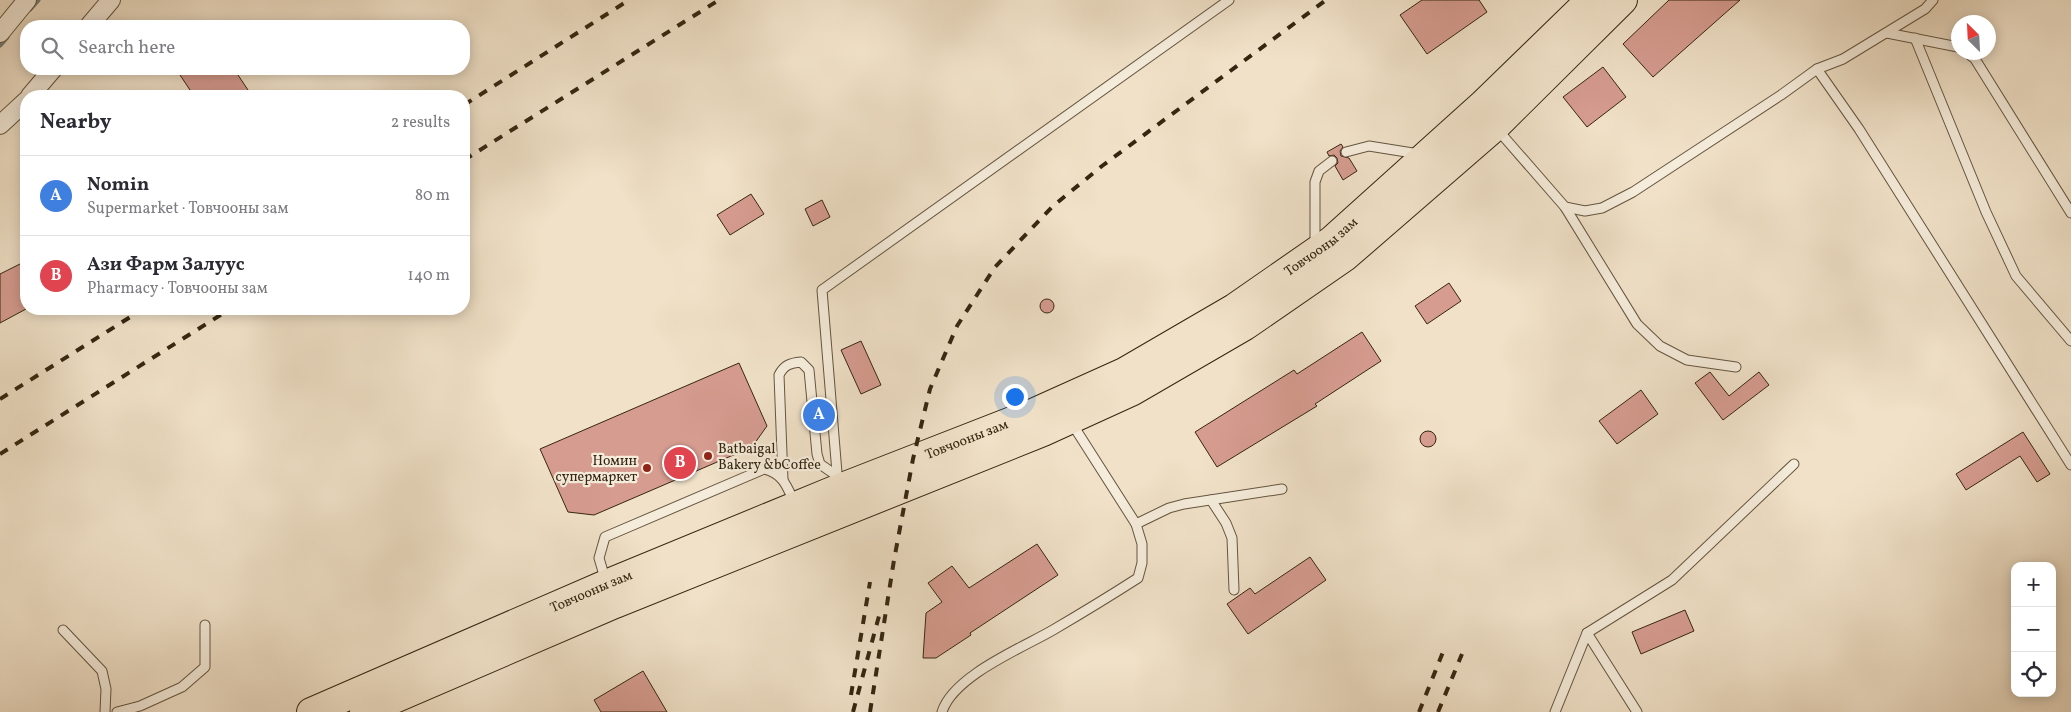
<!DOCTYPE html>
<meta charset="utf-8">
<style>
:root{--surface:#fff;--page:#f2f2f3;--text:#2b2b33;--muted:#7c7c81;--line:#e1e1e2;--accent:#db2777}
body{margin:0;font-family:Vollkorn,serif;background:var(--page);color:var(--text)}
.controls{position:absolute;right:15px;bottom:15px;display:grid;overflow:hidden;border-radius:10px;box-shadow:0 2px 12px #0003}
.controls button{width:45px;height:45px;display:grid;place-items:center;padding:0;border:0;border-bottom:1px solid var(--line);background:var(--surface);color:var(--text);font:25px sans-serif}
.compass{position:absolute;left:1951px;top:15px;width:45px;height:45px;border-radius:50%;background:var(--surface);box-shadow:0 2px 12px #0003;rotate:336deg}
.you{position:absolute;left:1014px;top:396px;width:18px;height:18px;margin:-12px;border:4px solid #fff;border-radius:50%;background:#1a73e8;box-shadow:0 0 0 8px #1a73e833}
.badge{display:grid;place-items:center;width:32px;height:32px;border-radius:50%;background:var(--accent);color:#fff;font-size:16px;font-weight:700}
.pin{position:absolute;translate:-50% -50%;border:2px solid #fff;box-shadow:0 1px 5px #0006}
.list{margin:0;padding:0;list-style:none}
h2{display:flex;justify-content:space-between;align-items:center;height:65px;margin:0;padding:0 20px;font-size:21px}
h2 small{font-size:16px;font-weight:400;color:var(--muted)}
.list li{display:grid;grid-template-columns:32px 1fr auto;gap:15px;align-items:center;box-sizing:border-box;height:80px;padding:0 20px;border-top:1px solid var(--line)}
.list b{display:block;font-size:19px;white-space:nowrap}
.list p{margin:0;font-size:16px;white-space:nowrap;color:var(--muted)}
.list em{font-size:16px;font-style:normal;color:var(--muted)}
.icon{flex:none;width:28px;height:28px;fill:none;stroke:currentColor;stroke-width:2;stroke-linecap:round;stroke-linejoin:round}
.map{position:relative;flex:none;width:2071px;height:712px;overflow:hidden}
.search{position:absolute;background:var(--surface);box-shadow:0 2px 12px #0003;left:20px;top:20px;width:450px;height:55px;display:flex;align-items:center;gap:12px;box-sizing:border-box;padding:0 18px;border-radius:20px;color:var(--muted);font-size:19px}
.panel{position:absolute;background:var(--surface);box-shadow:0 2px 12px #0003;left:20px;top:90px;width:450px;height:225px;border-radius:20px}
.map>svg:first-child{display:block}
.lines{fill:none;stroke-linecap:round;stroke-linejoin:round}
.stream{stroke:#747f79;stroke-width:5}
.building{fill:#d69c90;stroke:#352611}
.lane-casing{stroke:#64553f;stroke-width:11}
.street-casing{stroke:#64553f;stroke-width:20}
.highway-casing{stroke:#352611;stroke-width:30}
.lane{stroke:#f5ecdb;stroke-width:9}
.street{stroke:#f5ecdb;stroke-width:18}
.highway{stroke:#f0e1c8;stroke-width:28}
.rail{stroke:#352611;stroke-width:4;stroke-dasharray:9 9;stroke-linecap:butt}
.poi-dot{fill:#8f2418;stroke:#f5ecdb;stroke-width:2}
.labels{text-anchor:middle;stroke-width:4.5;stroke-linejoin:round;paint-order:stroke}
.street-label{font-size:14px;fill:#352611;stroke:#f5ecdb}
.poi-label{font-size:14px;fill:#352611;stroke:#f5ecdb;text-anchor:start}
</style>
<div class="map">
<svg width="2071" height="712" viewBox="0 0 2071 712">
<rect width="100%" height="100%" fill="#f0e1c8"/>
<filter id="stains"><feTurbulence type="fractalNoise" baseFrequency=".004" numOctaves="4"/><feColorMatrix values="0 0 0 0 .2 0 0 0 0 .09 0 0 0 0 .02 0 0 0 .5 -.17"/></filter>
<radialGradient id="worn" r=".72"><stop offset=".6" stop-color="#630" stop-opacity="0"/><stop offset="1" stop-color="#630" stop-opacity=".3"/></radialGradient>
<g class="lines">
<g class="stream">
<path d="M 30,9 L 38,0"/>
<path d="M 0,45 L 7,37"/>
</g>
</g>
<g class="building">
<path d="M 1422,0 L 1479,0 L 1487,12 L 1427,54 L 1400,15 Z"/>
<path d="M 1669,0 L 1740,0 L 1653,77 L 1623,44 Z"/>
<path d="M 1603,67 L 1626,97 L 1587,127 L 1563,97 Z"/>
<path d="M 189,69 L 234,69 L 252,96 L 194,96 L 180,75 Z"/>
<path d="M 1341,144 L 1343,147 L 1340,151 L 1341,156 L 1349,158 L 1357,171 L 1343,180 L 1335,166 L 1338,163 L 1337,158 L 1334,155 L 1329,156 L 1327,152 Z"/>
<path d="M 751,194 L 764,214 L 730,235 L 717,215 Z"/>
<path d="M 822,200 L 830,217 L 813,226 L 805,209 Z"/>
<path d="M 26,261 L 26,309 L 0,323 L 0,274 Z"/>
<path d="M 1449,283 L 1461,301 L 1427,324 L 1415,306 Z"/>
<circle cx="1047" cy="306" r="7"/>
<path d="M 1362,332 L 1381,361 L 1315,404 L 1317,406 L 1217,467 L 1195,432 L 1294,370 L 1297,374 Z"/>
<path d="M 861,341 L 881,385 L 861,394 L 841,350 Z"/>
<path d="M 739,363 L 767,426 L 752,447 L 594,515 L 568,512 L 540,449 Z"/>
<path d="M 1710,372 L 1729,396 L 1759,372 L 1769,385 L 1723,420 L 1695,383 Z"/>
<path d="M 1641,390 L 1658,414 L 1617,444 L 1599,421 Z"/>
<circle cx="1428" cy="439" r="8"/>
<path d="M 2023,432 L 2050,474 L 2037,482 L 2020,456 L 1966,490 L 1956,474 Z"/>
<path d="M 1037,544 L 1058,575 L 970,633 L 971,635 L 936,658 L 923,658 L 926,613 L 942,602 L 928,583 L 952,566 L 969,588 Z"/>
<path d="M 1310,557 L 1326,580 L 1248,634 L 1227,604 L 1250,588 L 1255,594 Z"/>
<path d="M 1685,610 L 1694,631 L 1641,654 L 1632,632 Z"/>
<path d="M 643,671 L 667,712 L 601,712 L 594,700 Z"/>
</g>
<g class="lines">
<g class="lane-casing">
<g id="lane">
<path d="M 1887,33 L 1958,47"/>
<path d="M 1915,38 L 1986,212 L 2016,276 L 2071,341"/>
<path d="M 1966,52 L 1975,59 L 2071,213"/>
<path d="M 1817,69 L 1859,129 L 2071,465"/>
<path d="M 1497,129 L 1565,207 L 1637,324 L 1660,346 L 1687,360 L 1736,367"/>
<path d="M 1346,152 L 1369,146 L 1419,154"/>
<path d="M 1565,207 L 1585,211 L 1602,208 L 1633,192 L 1781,95 L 1817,69 L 1843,59 L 1925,9 L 1933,0"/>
<path d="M 1315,246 L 1315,182 L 1319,171 L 1332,161"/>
<path d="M 783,480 L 779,375 C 784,365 790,363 801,362 L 809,370 L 817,454 L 820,464 L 837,476"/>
<path d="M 838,485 L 822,290 L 1229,0"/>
<path d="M 1211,500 L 1226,523 L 1232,538 L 1234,590"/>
<path d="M 1136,524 L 1169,508 L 1184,504 L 1282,489"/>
<path d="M 606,582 L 599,558 L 605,537 L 764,469 C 784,474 787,487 795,504"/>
<path d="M 63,630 L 102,671 L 106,689 L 105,712"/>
<path d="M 1587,633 L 1637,712"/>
<path d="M 117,712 L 140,706 L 182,687 L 205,667 L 205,625"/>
<path d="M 942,712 C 953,676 1022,648 1053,630 C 1082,613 1110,596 1138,578 L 1142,563 L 1142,544 L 1136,524 L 1071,422"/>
<path d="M 1555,712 L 1587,633 L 1672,580 L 1794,464"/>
</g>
</g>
<g class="street-casing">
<g id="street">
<path d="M 89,26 L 111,0"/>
<path d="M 0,33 L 27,0"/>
<path d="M 30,96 L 53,69"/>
<path d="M 0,125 L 26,101"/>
</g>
</g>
<g class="highway-casing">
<g id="highway">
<path id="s1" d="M 311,712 L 606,584 L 832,491 L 1035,412 L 1124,372 L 1234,308 L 1332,240 L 1482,105 L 1590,0"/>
<path d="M 364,712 L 615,604 L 1043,432 L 1133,391 L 1245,326 L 1345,257 L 1495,127 L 1623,0"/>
</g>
</g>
<use href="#lane" class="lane"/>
<use href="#street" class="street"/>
<use href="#highway" class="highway"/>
<g class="rail">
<path d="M 464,105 L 629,0"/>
<path d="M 464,160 L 719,0"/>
<path d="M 0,399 L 143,309"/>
<path d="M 0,454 L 230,309"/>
<path d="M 851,695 L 870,582"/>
<path d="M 853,712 L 879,616"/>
<path d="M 870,712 L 894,560 L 913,459 L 930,389 L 957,326 L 995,267 L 1053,206 L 1102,166 L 1326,0"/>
<path d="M 1419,712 L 1445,647"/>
<path d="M 1438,712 L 1462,654"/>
</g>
</g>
<g class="poi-dot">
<circle cx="708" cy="456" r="5"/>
<circle cx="647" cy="468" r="5"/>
</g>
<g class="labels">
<g class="street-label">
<text dy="5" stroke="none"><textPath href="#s1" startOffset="1115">Товчооны зам</textPath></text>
<text dy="5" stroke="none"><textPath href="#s1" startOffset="710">Товчооны зам</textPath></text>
<text dy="5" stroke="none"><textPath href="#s1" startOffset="305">Товчооны зам</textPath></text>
</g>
<g class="poi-label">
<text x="718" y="453">Batbaigal<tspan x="718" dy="16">Bakery &amp;bCoffee</tspan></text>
<text x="637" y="465" text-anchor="end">Номин<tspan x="637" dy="16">супермаркет</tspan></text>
</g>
</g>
<rect width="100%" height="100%" filter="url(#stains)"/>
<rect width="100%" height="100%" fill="url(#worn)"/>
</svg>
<div class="controls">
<button>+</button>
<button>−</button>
<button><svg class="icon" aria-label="locate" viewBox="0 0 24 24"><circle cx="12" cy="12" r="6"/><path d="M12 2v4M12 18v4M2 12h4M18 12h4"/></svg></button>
</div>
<svg class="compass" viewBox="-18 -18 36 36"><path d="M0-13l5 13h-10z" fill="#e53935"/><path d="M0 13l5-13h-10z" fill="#7c7c81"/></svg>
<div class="you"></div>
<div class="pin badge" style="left:819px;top:415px;background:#3f7fe0">A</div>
<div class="pin badge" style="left:680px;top:463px;background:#e0444e">B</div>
<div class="search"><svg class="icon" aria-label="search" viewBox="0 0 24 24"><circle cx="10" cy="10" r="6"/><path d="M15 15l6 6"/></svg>Search here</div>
<section class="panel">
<h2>Nearby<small>2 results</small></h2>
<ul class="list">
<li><span class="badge" style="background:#3f7fe0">A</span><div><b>Nomin</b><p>Supermarket · Товчооны зам</p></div><em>80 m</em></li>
<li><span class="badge" style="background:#e0444e">B</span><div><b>Ази Фарм Залуус</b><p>Pharmacy · Товчооны зам</p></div><em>140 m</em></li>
</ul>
</section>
</div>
